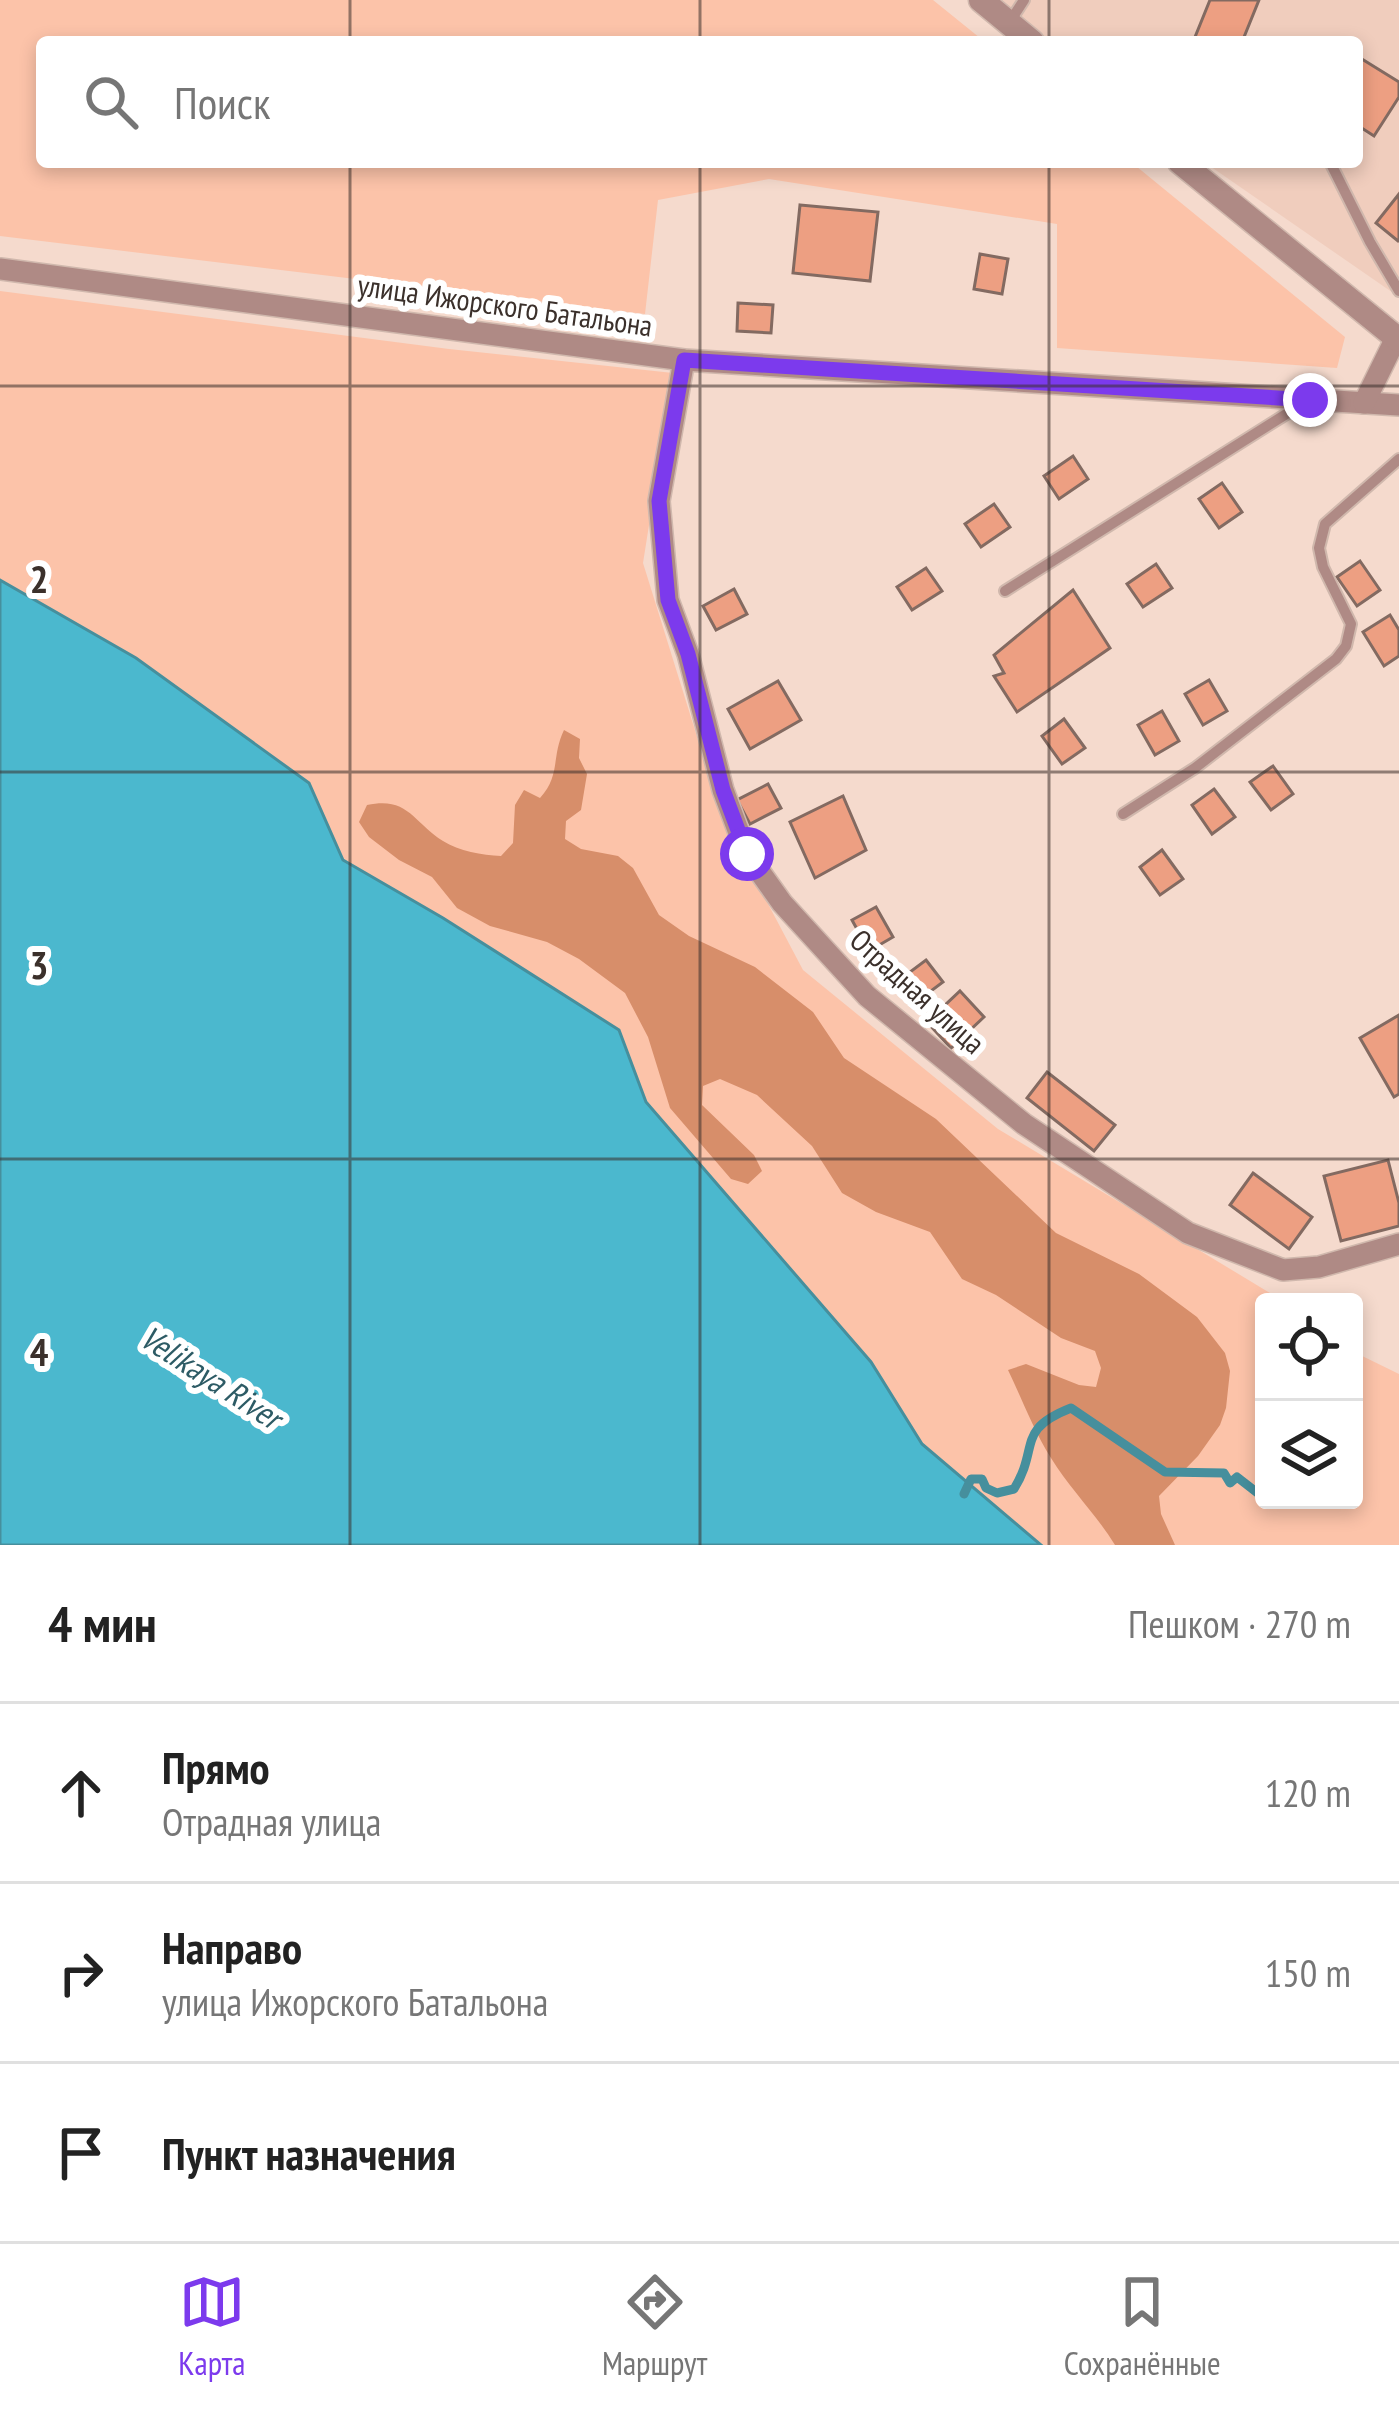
<!DOCTYPE html>
<html lang="ru">
<meta charset="utf-8">
<style>
:root{--surface:#fff;--page:#f2f2f2;--text:#222;--muted:#767676;--line:#e0e0e0;--accent:#7c3aed}
body{margin:0;font-family:"PT Sans Narrow",sans-serif;background:var(--page);color:var(--text)}
.controls{position:absolute;right:36px;bottom:36px;display:grid;overflow:hidden;border-radius:12px;box-shadow:0 6px 18px #0003}
.controls button{width:108px;height:108px;display:grid;place-items:center;padding:0;border:0;border-bottom:3px solid var(--line);background:var(--surface);color:var(--text);font:60px sans-serif}
.stop{position:absolute;width:36px;height:36px;margin:-27px;border:9px solid #7c3aed;border-radius:50%;background:#fff}
.stop.end{background:#7c3aed;border-color:#fff;box-shadow:0 3px 12px #0008}
.list{margin:0;padding:0;list-style:none}
h2{display:flex;justify-content:space-between;align-items:center;height:156px;margin:0;padding:0 48px;font-size:51px}
h2 small{font-size:39px;font-weight:400;color:var(--muted)}
.list li{display:grid;grid-template-columns:78px 1fr auto;gap:36px;align-items:center;box-sizing:border-box;height:180px;padding:0 48px;border-top:3px solid var(--line)}
.list b{display:block;font-size:45px;white-space:nowrap}
.list p{margin:0;font-size:39px;white-space:nowrap;color:var(--muted)}
.list em{font-size:39px;font-style:normal;color:var(--muted)}
.icon{flex:none;width:66px;height:66px;fill:none;stroke:currentColor;stroke-width:2;stroke-linecap:round;stroke-linejoin:round}
.map{position:relative;flex:none;width:1399px;height:1545px;overflow:hidden}
.search{position:absolute;background:var(--surface);box-shadow:0 6px 18px #0003;left:36px;right:36px;top:36px;height:132px;display:flex;align-items:center;gap:30px;box-sizing:border-box;padding:0 42px;border-radius:12px;color:var(--muted);font-size:45px}
.sheet{height:696px;background:var(--surface)}
nav{display:flex;justify-content:space-around;align-items:center;box-sizing:border-box;height:168px;border-top:3px solid var(--line);background:var(--surface);font-size:33px;color:var(--muted)}
nav a{display:grid;justify-items:center;gap:6px}
nav .on{color:var(--accent)}
.map>svg:first-child{display:block}
.built{fill:#f0cdbd}
.green{fill:#fcc3a9}
.forest{fill:#d78e6a}
.water{fill:#4bb8ce;stroke:#468f9d;stroke-width:3}
.lines{fill:none;stroke-linecap:round;stroke-linejoin:round}
.stream{stroke:#468f9d;stroke-width:9}
.building{fill:#ed9f82;stroke:#836a61;stroke-width:3}
.service-casing{stroke:#d0b8ad;stroke-width:14}
.minor-casing{stroke:#d0b8ad;stroke-width:24}
.tertiary-casing{stroke:#d0b8ad;stroke-width:27}
.service{stroke:#af8a85;stroke-width:10}
.minor{stroke:#af8a85;stroke-width:21}
.tertiary{stroke:#af8a85;stroke-width:24}
.route{stroke:#7c3aed;stroke-width:15}
.grid{fill:none;stroke:#3b302b;stroke-width:3;stroke-opacity:0.55}
.labels{text-anchor:middle;stroke-width:12;stroke-linejoin:round;paint-order:stroke}
.street-label{font-size:30px;fill:#3b302b;stroke:#fff}
.water-label{font-size:33px;font-style:italic;fill:#2d5b65;stroke:#fff}
.grid-label{font-size:39px;text-anchor:middle;font-weight:bold;fill:#3b302b;stroke:#fff;stroke-width:12;stroke-linejoin:round;paint-order:stroke}
</style>
<div class="map">
<svg width="1399" height="1545" viewBox="0 0 1399 1545">
<rect width="100%" height="100%" fill="#f5dacd"/>
<path class="built" d="M 998,0 L 1399,0 L 1399,297 L 1204,162 L 1357,162 L 1357,42 L 1049,42 Z"/>
<g class="green">
<path d="M 0,0 L 933,0 L 985,42 L 42,42 L 42,162 L 1131,162 L 1345,337 L 1337,368 L 1057,348 L 1057,224 L 769,179 L 658,200 L 645,314 L 0,236 Z"/>
<path d="M 0,291 L 449,349 L 673,373 L 643,563 L 722,817 L 803,970 L 998,1129 L 1285,1302 L 1264,1302 L 1264,1500 L 1354,1500 L 1354,1352 L 1399,1374 L 1399,1545 L 1041,1545 L 922,1444 L 871,1362 L 646,1102 L 619,1030 L 443,918 L 343,860 L 309,783 L 136,658 L 0,580 Z"/>
</g>
<path class="forest" d="M 564,730 L 580,739 L 579,758 L 587,774 L 581,810 L 566,821 L 565,839 L 581,849 L 618,856 L 633,868 L 659,915 L 689,936 L 755,967 L 813,1012 L 844,1058 L 936,1119 L 1056,1233 L 1139,1274 L 1197,1317 L 1225,1353 L 1230,1371 L 1226,1408 L 1220,1425 L 1198,1456 L 1159,1496 L 1161,1514 L 1175,1545 L 1115,1545 C 1096,1514 1070,1489 1051,1458 C 1034,1431 1022,1399 1008,1370 L 1026,1364 L 1079,1385 L 1096,1387 L 1101,1368 L 1095,1351 L 1061,1338 L 996,1295 L 962,1279 L 930,1232 L 876,1212 L 842,1193 L 812,1146 L 757,1095 L 720,1079 L 703,1086 L 702,1105 L 754,1155 L 762,1171 L 748,1184 L 731,1179 L 670,1108 L 648,1037 L 625,993 L 579,959 L 547,942 L 490,926 L 457,908 L 432,877 L 399,860 L 369,837 L 359,822 L 367,805 C 408,796 413,822 443,841 C 459,851 482,855 501,856 L 513,843 L 515,805 L 524,790 L 540,798 C 561,775 551,757 564,730 Z"/>
<path class="water" d="M 0,580 L 136,658 L 309,783 L 343,860 L 443,918 L 619,1030 L 646,1102 L 871,1362 L 922,1444 L 1041,1545 L 0,1545 Z"/>
<g class="lines">
<g class="stream">
<path d="M 964,1494 L 971,1479 L 982,1479 L 986,1488 L 997,1493 L 1014,1489 C 1040,1447 1015,1430 1071,1408 L 1165,1472 L 1224,1473 L 1230,1483 L 1237,1477 L 1264,1498"/>
<path d="M 1295,1500 L 1299,1504"/>
</g>
</g>
<g class="building">
<path d="M 1210,0 L 1259,0 L 1242,42 L 1193,42 Z"/>
<path d="M 1357,56 L 1399,82 L 1399,97 L 1374,136 L 1357,125 Z"/>
<path d="M 1399,194 L 1399,240 L 1398,241 L 1376,223 Z"/>
<path d="M 800,205 L 878,212 L 870,281 L 793,273 Z"/>
<path d="M 980,254 L 1008,259 L 1002,294 L 974,289 Z"/>
<path d="M 738,303 L 773,305 L 771,333 L 737,331 Z"/>
<path d="M 1073,456 L 1088,479 L 1059,499 L 1044,476 Z"/>
<path d="M 1222,483 L 1242,512 L 1219,528 L 1199,499 Z"/>
<path d="M 994,504 L 1010,527 L 981,547 L 965,524 Z"/>
<path d="M 1360,561 L 1380,590 L 1357,606 L 1337,577 Z"/>
<path d="M 1156,564 L 1172,588 L 1143,607 L 1127,584 Z"/>
<path d="M 926,568 L 942,591 L 912,610 L 897,587 Z"/>
<path d="M 734,589 L 747,614 L 716,630 L 703,606 Z"/>
<path d="M 1073,590 L 1110,648 L 1017,712 L 994,676 L 1004,673 L 994,655 Z"/>
<path d="M 1390,615 L 1399,630 L 1399,656 L 1384,666 L 1363,632 Z"/>
<path d="M 1209,680 L 1227,711 L 1203,725 L 1185,694 Z"/>
<path d="M 778,681 L 801,720 L 750,749 L 728,709 Z"/>
<path d="M 1162,711 L 1179,741 L 1155,755 L 1138,725 Z"/>
<path d="M 1064,719 L 1085,748 L 1062,764 L 1042,736 Z"/>
<path d="M 1273,766 L 1293,794 L 1271,810 L 1250,782 Z"/>
<path d="M 768,784 L 781,808 L 750,824 L 737,800 Z"/>
<path d="M 1214,789 L 1235,817 L 1212,834 L 1192,805 Z"/>
<path d="M 843,796 L 866,850 L 815,878 L 790,822 Z"/>
<path d="M 1162,850 L 1183,879 L 1160,895 L 1140,867 Z"/>
<path d="M 876,907 L 893,937 L 869,951 L 852,920 Z"/>
<path d="M 926,960 L 943,982 L 915,1003 L 898,981 Z"/>
<path d="M 960,991 L 984,1017 L 951,1048 L 927,1022 Z"/>
<path d="M 1399,1015 L 1399,1094 L 1394,1097 L 1360,1038 Z"/>
<path d="M 1047,1072 L 1115,1125 L 1094,1151 L 1027,1098 Z"/>
<path d="M 1388,1160 L 1399,1203 L 1399,1226 L 1341,1241 L 1324,1176 Z"/>
<path d="M 1253,1173 L 1312,1217 L 1289,1249 L 1230,1205 Z"/>
</g>
<g class="lines">
<g class="service-casing">
<g id="service">
<path d="M 1009,23 L 1024,0"/>
<path d="M 1330,162 L 1370,242 L 1399,291"/>
<path d="M 1005,591 L 1307,401"/>
<path d="M 1123,814 L 1195,768 L 1336,659 L 1346,646 L 1351,624 L 1323,567 L 1319,548 L 1325,524 L 1399,459"/>
</g>
</g>
<g class="minor-casing">
<g id="minor">
<path d="M 0,269 L 684,360 L 1399,405"/>
<path d="M 684,360 L 659,501 L 668,600 L 688,654 L 723,790 L 747,854 L 782,903 L 867,996 L 1024,1124 L 1188,1233 L 1283,1270 L 1319,1267 L 1399,1244"/>
<path d="M 1364,403 L 1396,338"/>
</g>
</g>
<g class="tertiary-casing">
<g id="tertiary">
<path d="M 981,0 L 1032,42"/>
<path d="M 1180,162 L 1399,340"/>
</g>
</g>
<use href="#service" class="service"/>
<use href="#minor" class="minor"/>
<use href="#tertiary" class="tertiary"/>
</g>
<g class="lines">
<path class="route" d="M 747,854 L 723,790 L 688,654 L 668,600 L 659,501 L 684,360 L 1310,400"/>
</g>
<path class="grid" d="M 350,0 L 350,42M 700,0 L 700,42M 1049,0 L 1049,42M 350,162 L 350,1545M 700,162 L 700,1545M 1049,162 L 1049,1545M 0,386 L 1399,386M 0,772 L 1399,772M 0,1159 L 1399,1159"/>
<g class="labels">
<g class="street-label">
<text transform="translate(505 306) rotate(8)" y="10">улица Ижорского Батальона</text>
<text transform="translate(917 992) rotate(42)" y="10">Отрадная улица</text>
</g>
<g class="water-label">
<text transform="translate(211 1377) rotate(33)" y="12">Velikaya River</text>
</g>
</g>
<g class="grid-label">
<text x="39" y="593">2</text>
<text x="39" y="979">3</text>
<text x="39" y="1366">4</text>
</g>
</svg>
<div class="controls">
<button><svg class="icon" aria-label="locate" viewBox="0 0 24 24"><circle cx="12" cy="12" r="6"/><path d="M12 2v4M12 18v4M2 12h4M18 12h4"/></svg></button>
<button><svg class="icon" aria-label="layers" viewBox="0 0 24 24"><path d="M12 4l9 5-9 5-9-5zM3 14l9 5 9-5"/></svg></button>
</div>
<div class="stop" style="left:747px;top:854px"></div>
<div class="stop end" style="left:1310px;top:400px"></div>
<div class="search"><svg class="icon" aria-label="search" viewBox="0 0 24 24"><circle cx="10" cy="10" r="6"/><path d="M15 15l6 6"/></svg>Поиск</div>
</div>
<section class="sheet">
<h2>4 мин<small>Пешком · 270 m</small></h2>
<ul class="list">
<li><svg class="icon" aria-label="ahead" viewBox="0 0 24 24"><path d="M12 20V5M6 11l6-6 6 6"/></svg><div><b>Прямо</b><p>Отрадная улица</p></div><em>120 m</em></li>
<li><svg class="icon" aria-label="right" viewBox="0 0 24 24"><path d="M7 20v-9h11M14 6l5 5-5 5"/></svg><div><b>Направо</b><p>улица Ижорского Батальона</p></div><em>150 m</em></li>
<li><svg class="icon" aria-label="arrive" viewBox="0 0 24 24"><path d="M6 21V4h12l-3 4 3 4H6"/></svg><div><b>Пункт назначения</b></div></li>
</ul>
</section>
<nav>
<a class="on"><svg class="icon" aria-label="map" viewBox="0 0 24 24"><path d="M3 6l6-2 6 2 6-2v14l-6 2-6-2-6 2zM9 4v14M15 6v14"/></svg>Карта</a>
<a><svg class="icon" aria-label="directions" viewBox="0 0 24 24"><path d="M12 3l9 9-9 9-9-9zM9 14v-3h6M13 9l2 2-2 2"/></svg>Маршрут</a>
<a><svg class="icon" aria-label="saved" viewBox="0 0 24 24"><path d="M7 4h10v16l-5-4-5 4z"/></svg>Сохранённые</a>
</nav>
